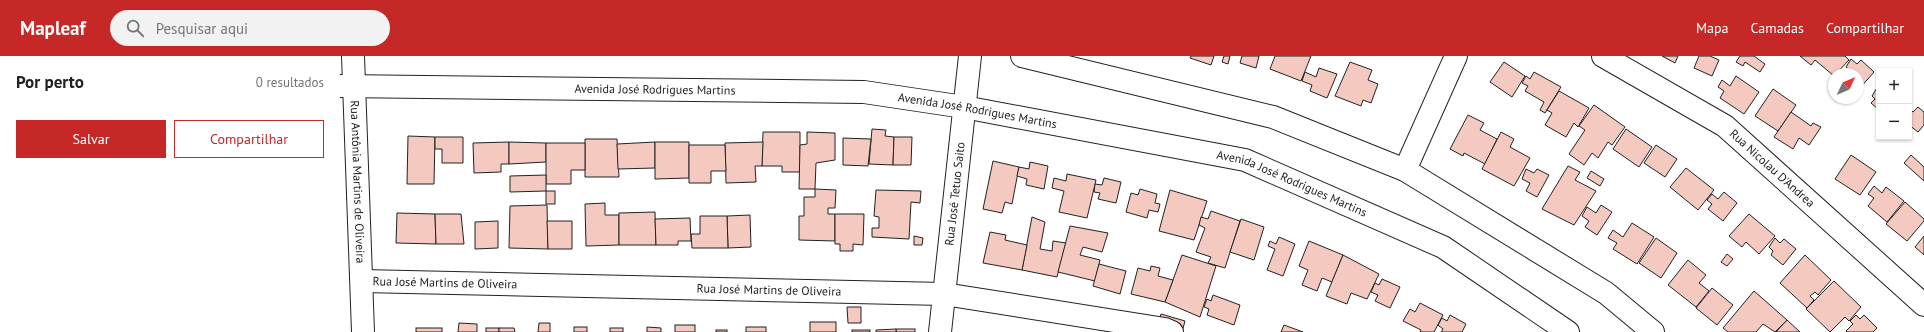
<!DOCTYPE html>
<html lang="pt">
<meta charset="utf-8">
<style>
:root{--surface:#fff;--page:#f2f2f2;--text:#202124;--muted:#757577;--line:#e0e0e0;--accent:#c62828}
body{margin:0;font-family:"PT Sans",sans-serif;background:var(--page);color:var(--text)}
.controls{position:absolute;right:12px;top:12px;display:grid;overflow:hidden;border-radius:0px;box-shadow:0 1px 3px #0004}
.controls button{width:36px;height:36px;display:grid;place-items:center;padding:0;border:0;border-bottom:1px solid var(--line);background:var(--surface);color:var(--text);font:20px sans-serif}
.compass{position:absolute;left:1488px;top:12px;width:36px;height:36px;border-radius:50%;background:var(--surface);box-shadow:0 1px 3px #0004;rotate:46deg}
.list{margin:0;padding:0;list-style:none}
h2{display:flex;justify-content:space-between;align-items:center;height:52px;margin:0;padding:0 16px;font-size:17px}
h2 small{font-size:13px;font-weight:400;color:var(--muted)}
.actions{display:flex;gap:8px;padding:12px 16px}
.actions a{flex:1;padding:9px 0;border:1px solid var(--accent);border-radius:0px;text-align:center;font-size:14px;color:var(--accent)}
.actions .main{background:var(--accent);color:#fff}
.icon{flex:none;width:22px;height:22px;fill:none;stroke:currentColor;stroke-width:2;stroke-linecap:round;stroke-linejoin:round}
.map{position:relative;flex:none;width:1584px;height:276px;overflow:hidden}
header{display:flex;align-items:center;gap:24px;box-sizing:border-box;height:56px;padding:0 20px;background:var(--accent);color:#fff}
header strong{font-size:19px}
nav{display:flex;gap:22px;margin-inline-start:auto;font-size:14px}
.search{width:280px;height:36px;background:var(--page);display:flex;align-items:center;gap:10px;box-sizing:border-box;padding:0 14px;border-radius:22px;color:var(--muted);font-size:15px}
main{display:flex}
aside{flex:1;background:var(--surface)}
.map>svg:first-child{display:block}
.building{fill:#f3c9c0;stroke:#222}
.lines{fill:none;stroke-linecap:round;stroke-linejoin:round}
.minor-casing{stroke:#222;stroke-width:24}
.minor{stroke:#fff;stroke-width:22}
.labels{text-anchor:middle;stroke-width:3;stroke-linejoin:round;paint-order:stroke}
.street-label{font-size:12px;fill:#222;stroke:#fff}
</style>
<header>
<strong>Mapleaf</strong>
<div class="search"><svg class="icon" aria-label="search" viewBox="0 0 24 24"><circle cx="10" cy="10" r="6"/><path d="M15 15l6 6"/></svg>Pesquisar aqui</div>
<nav><a>Mapa</a><a>Camadas</a><a>Compartilhar</a></nav>
</header>
<main>
<aside>
<h2>Por perto<small>0 resultados</small></h2>
<ul class="list">
</ul>
<div class="actions"><a class="main">Salvar</a><a>Compartilhar</a></div>
</aside>
<div class="map">
<svg width="1584" height="276" viewBox="0 0 1584 276">
<rect width="100%" height="100%" fill="#fff"/>
<g class="building">
<path d="M 851,0 L 874,0 L 871,9 L 850,2 Z"/>
<path d="M 884,0 L 890,0 L 888,8 L 882,6 Z"/>
<path d="M 902,0 L 919,0 L 916,12 L 900,7 Z"/>
<path d="M 935,0 L 971,0 L 961,25 L 930,13 Z"/>
<path d="M 1322,0 L 1338,0 L 1335,7 Z"/>
<path d="M 1359,0 L 1370,0 L 1379,4 L 1372,20 L 1354,12 Z"/>
<path d="M 1400,0 L 1414,0 L 1425,8 L 1420,16 L 1405,6 L 1403,10 L 1396,6 Z"/>
<path d="M 1460,0 L 1505,0 L 1509,4 L 1494,20 L 1475,4 L 1471,9 Z"/>
<path d="M 1511,3 L 1517,8 L 1521,4 L 1534,16 L 1519,33 L 1518,18 L 1508,18 L 1511,15 L 1506,11 Z"/>
<path d="M 1010,6 L 1032,14 L 1028,24 L 1038,28 L 1031,47 L 1023,44 L 1021,50 L 995,40 Z"/>
<path d="M 1164,6 L 1185,20 L 1172,41 L 1150,26 Z"/>
<path d="M 979,12 L 997,18 L 987,42 L 970,35 L 972,29 L 962,25 L 965,16 L 976,21 Z"/>
<path d="M 1194,16 L 1221,31 L 1205,57 L 1200,54 L 1204,46 L 1185,35 L 1188,30 L 1182,27 L 1186,20 L 1190,23 Z"/>
<path d="M 1396,20 L 1419,36 L 1404,58 L 1380,42 L 1384,35 L 1378,31 L 1382,24 L 1390,30 Z"/>
<path d="M 1538,30 L 1539,31 L 1539,54 L 1531,47 L 1535,43 L 1532,40 Z"/>
<path d="M 1433,33 L 1456,49 L 1438,75 L 1415,60 Z"/>
<path d="M 1219,35 L 1249,52 L 1238,71 L 1234,67 L 1226,81 L 1205,69 L 1212,57 L 1207,54 Z"/>
<path d="M 1254,49 L 1285,71 L 1272,89 L 1268,86 L 1258,102 L 1252,97 L 1244,109 L 1229,98 L 1245,74 L 1239,70 Z"/>
<path d="M 1578,51 L 1584,56 L 1584,69 L 1578,76 L 1569,69 L 1569,53 L 1573,56 Z"/>
<path d="M 1451,56 L 1471,70 L 1473,67 L 1481,71 L 1469,89 L 1459,82 L 1453,93 L 1434,81 Z"/>
<path d="M 1128,59 L 1144,67 L 1140,74 L 1157,83 L 1145,108 L 1124,97 L 1123,100 L 1110,93 Z"/>
<path d="M 532,73 L 546,74 L 545,80 L 554,81 L 553,109 L 529,108 Z"/>
<path d="M 1286,73 L 1312,91 L 1299,111 L 1273,93 Z"/>
<path d="M 423,76 L 460,76 L 460,116 L 442,116 L 442,110 L 422,110 Z"/>
<path d="M 467,76 L 495,77 L 495,104 L 476,107 L 475,133 L 459,133 L 460,89 L 467,88 Z"/>
<path d="M 1161,76 L 1174,83 L 1170,91 L 1190,102 L 1174,130 L 1142,113 Z"/>
<path d="M 68,80 L 95,81 L 94,128 L 67,128 Z"/>
<path d="M 95,81 L 123,81 L 123,107 L 102,107 L 102,93 L 95,93 Z"/>
<path d="M 554,81 L 572,81 L 571,109 L 553,109 Z"/>
<path d="M 503,82 L 531,83 L 528,110 L 503,109 Z"/>
<path d="M 245,83 L 277,83 L 279,121 L 245,121 Z"/>
<path d="M 169,86 L 169,108 L 161,108 L 161,116 L 134,117 L 133,87 Z"/>
<path d="M 169,86 L 206,87 L 206,106 L 169,108 Z"/>
<path d="M 315,86 L 315,112 L 278,113 L 277,88 Z"/>
<path d="M 315,86 L 349,86 L 349,122 L 315,123 Z"/>
<path d="M 423,86 L 422,110 L 415,110 L 416,126 L 386,127 L 385,87 Z"/>
<path d="M 206,87 L 245,87 L 245,114 L 231,114 L 231,128 L 206,128 Z"/>
<path d="M 349,89 L 385,89 L 386,115 L 371,115 L 371,127 L 349,127 Z"/>
<path d="M 1316,89 L 1337,103 L 1325,121 L 1304,107 Z"/>
<path d="M 1511,99 L 1536,116 L 1520,139 L 1495,123 Z"/>
<path d="M 1571,99 L 1584,111 L 1584,125 L 1564,107 Z"/>
<path d="M 653,105 L 679,111 L 672,148 L 665,146 L 662,157 L 643,153 Z"/>
<path d="M 690,106 L 708,110 L 704,133 L 686,129 L 687,123 L 677,120 L 679,111 L 689,113 Z"/>
<path d="M 1228,110 L 1240,116 L 1235,124 L 1256,135 L 1234,169 L 1202,153 Z"/>
<path d="M 1346,112 L 1374,134 L 1358,154 L 1330,131 Z"/>
<path d="M 1186,113 L 1194,117 L 1197,113 L 1209,119 L 1197,141 L 1186,135 L 1190,127 L 1182,123 Z"/>
<path d="M 1251,115 L 1264,123 L 1260,130 L 1247,122 Z"/>
<path d="M 727,118 L 756,124 L 747,162 L 719,156 L 724,135 L 712,132 L 714,122 L 726,125 Z"/>
<path d="M 206,119 L 206,135 L 170,136 L 170,120 Z"/>
<path d="M 764,122 L 781,126 L 776,147 L 758,143 L 760,137 L 754,136 L 755,128 L 762,129 Z"/>
<path d="M 1534,130 L 1542,137 L 1546,131 L 1564,145 L 1547,166 L 1528,150 L 1534,142 L 1528,138 Z"/>
<path d="M 475,133 L 496,134 L 495,152 L 488,152 L 488,158 L 495,158 L 495,185 L 459,184 L 459,160 L 464,160 L 464,141 L 475,141 Z"/>
<path d="M 800,133 L 817,138 L 815,147 L 820,148 L 818,156 L 809,154 L 807,162 L 786,156 L 791,137 L 798,139 Z"/>
<path d="M 536,134 L 581,135 L 580,147 L 571,146 L 569,183 L 532,181 L 532,172 L 539,172 L 539,161 L 534,160 Z"/>
<path d="M 830,134 L 867,145 L 854,184 L 819,175 Z"/>
<rect x="206" y="135" width="9" height="13"/>
<path d="M 1384,136 L 1397,147 L 1383,165 L 1368,153 L 1372,148 L 1367,144 L 1372,138 L 1378,143 Z"/>
<path d="M 1565,146 L 1584,163 L 1584,165 L 1567,185 L 1546,168 Z"/>
<path d="M 265,147 L 265,159 L 279,159 L 279,189 L 246,190 L 245,148 Z"/>
<path d="M 207,149 L 208,193 L 169,192 L 170,150 Z"/>
<path d="M 1261,149 L 1272,156 L 1257,179 L 1245,171 L 1249,165 L 1242,160 L 1247,151 L 1256,157 Z"/>
<path d="M 871,155 L 900,165 L 885,212 L 868,207 L 871,201 L 856,196 L 865,172 L 859,169 L 861,161 L 868,163 Z"/>
<path d="M 315,156 L 316,189 L 279,189 L 279,157 Z"/>
<path d="M 57,157 L 95,158 L 96,188 L 56,187 Z"/>
<path d="M 95,158 L 121,158 L 124,188 L 96,188 Z"/>
<path d="M 495,158 L 524,158 L 523,189 L 513,188 L 513,195 L 500,195 L 500,188 L 495,188 Z"/>
<path d="M 1409,158 L 1435,180 L 1419,198 L 1406,186 L 1402,191 L 1389,180 Z"/>
<path d="M 410,159 L 411,191 L 388,192 L 387,160 Z"/>
<path d="M 360,160 L 387,160 L 388,192 L 352,192 L 351,178 L 360,178 Z"/>
<path d="M 692,161 L 705,166 L 700,193 L 712,195 L 713,185 L 726,187 L 717,221 L 682,214 Z"/>
<path d="M 350,162 L 351,185 L 338,185 L 338,189 L 316,189 L 315,163 Z"/>
<path d="M 901,163 L 924,171 L 914,204 L 890,196 Z"/>
<path d="M 158,165 L 158,192 L 135,193 L 135,166 Z"/>
<path d="M 207,165 L 232,165 L 232,193 L 208,193 Z"/>
<path d="M 1292,167 L 1314,181 L 1297,208 L 1273,193 L 1277,187 L 1268,182 L 1273,174 L 1283,181 Z"/>
<path d="M 730,170 L 768,177 L 762,196 L 743,191 L 740,199 L 760,204 L 755,225 L 718,216 Z"/>
<path d="M 650,176 L 666,179 L 665,184 L 687,189 L 682,214 L 643,207 Z"/>
<path d="M 574,180 L 583,182 L 582,189 L 574,189 Z"/>
<path d="M 1584,180 L 1584,199 L 1575,191 Z"/>
<path d="M 939,181 L 955,188 L 943,220 L 927,214 L 935,193 L 928,190 L 930,185 L 936,188 Z"/>
<path d="M 1316,182 L 1337,197 L 1321,222 L 1299,207 Z"/>
<path d="M 1435,182 L 1440,187 L 1444,183 L 1456,193 L 1443,209 L 1431,199 L 1433,195 L 1429,191 Z"/>
<path d="M 969,185 L 1003,199 L 992,226 L 982,222 L 977,235 L 962,229 L 968,214 L 959,210 Z"/>
<path d="M 1387,198 L 1393,203 L 1387,210 L 1381,206 Z"/>
<path d="M 842,199 L 876,210 L 860,261 L 825,246 Z"/>
<path d="M 1003,199 L 1039,218 L 1027,243 L 1011,237 L 1007,248 L 986,240 Z"/>
<path d="M 1465,199 L 1491,224 L 1478,239 L 1475,236 L 1470,240 L 1474,244 L 1467,252 L 1440,227 Z"/>
<path d="M 1348,204 L 1366,219 L 1359,227 L 1369,235 L 1356,251 L 1328,229 Z"/>
<path d="M 759,208 L 786,215 L 780,238 L 753,230 Z"/>
<path d="M 811,210 L 820,212 L 818,220 L 833,224 L 825,246 L 791,238 L 798,212 L 810,215 Z"/>
<path d="M 1042,223 L 1060,231 L 1050,252 L 1035,245 L 1038,239 L 1031,236 L 1035,227 L 1039,229 Z"/>
<path d="M 1494,225 L 1521,251 L 1509,265 L 1505,261 L 1490,276 L 1466,253 Z"/>
<path d="M 1372,232 L 1393,249 L 1377,269 L 1356,252 Z"/>
<path d="M 1414,235 L 1447,264 L 1435,276 L 1423,268 L 1416,276 L 1388,276 L 1383,272 Z"/>
<path d="M 873,239 L 900,249 L 894,269 L 867,259 L 869,253 L 864,251 L 867,243 L 871,245 Z"/>
<path d="M 1080,247 L 1103,259 L 1094,276 L 1080,276 L 1081,274 L 1063,265 L 1070,253 L 1075,256 Z"/>
<path d="M 507,251 L 521,251 L 521,267 L 508,267 Z"/>
<path d="M 821,258 L 845,265 L 842,276 L 818,268 Z"/>
<path d="M 1110,259 L 1126,268 L 1122,276 L 1101,276 L 1103,273 L 1098,269 L 1102,262 L 1107,265 Z"/>
<path d="M 1516,259 L 1520,263 L 1524,259 L 1537,272 L 1533,276 L 1507,276 L 1506,275 L 1513,268 L 1510,265 Z"/>
<path d="M 1447,264 L 1460,276 L 1436,276 Z"/>
<rect x="470" y="266" width="26" height="10"/>
<path d="M 119,267 L 137,268 L 137,276 L 118,276 Z"/>
<path d="M 199,267 L 210,267 L 210,276 L 198,276 Z"/>
<rect x="335" y="269" width="20" height="7"/>
<path d="M 944,269 L 963,276 L 941,276 Z"/>
<rect x="234" y="271" width="13" height="5"/>
<path d="M 307,271 L 321,272 L 321,276 L 307,276 Z"/>
<rect x="406" y="271" width="20" height="5"/>
<rect x="76" y="272" width="26" height="4"/>
<rect x="146" y="272" width="13" height="4"/>
<path d="M 159,272 L 174,272 L 175,276 L 159,276 Z"/>
<rect x="270" y="272" width="13" height="4"/>
<rect x="556" y="273" width="19" height="3"/>
<path d="M 556,273 L 556,276 L 536,276 L 536,274 Z"/>
<rect x="376" y="274" width="11" height="2"/>
<rect x="512" y="274" width="18" height="2"/>
</g>
<g class="lines">
<g class="minor-casing">
<g id="minor">
<path id="s1" d="M 13,0 L 23,276"/>
<path d="M 682,0 L 933,61 L 1065,114 L 1266,237 L 1313,276"/>
<path id="s2" d="M 1263,0 L 1385,70 L 1584,249"/>
<path id="s3" d="M 0,30 L 524,36 L 624,51 L 905,104 L 1103,191 L 1228,276"/>
<path d="M 1065,114 L 1116,0"/>
<path id="s4" d="M 22,225 L 604,238 L 825,273 L 832,276"/>
<path id="s5" d="M 600,276 L 630,0"/>
</g>
</g>
<use href="#minor" class="minor"/>
</g>
<g class="labels">
<g class="street-label">
<text dy="4" stroke="none"><textPath href="#s3" startOffset="315">Avenida José Rodrigues Martins</textPath></text>
<text dy="4" stroke="none"><textPath href="#s3" startOffset="639">Avenida José Rodrigues Martins</textPath></text>
<text dy="4" stroke="none"><textPath href="#s2" startOffset="204">Rua Nicolau D'Andrea</textPath></text>
<text dy="4" stroke="none"><textPath href="#s1" startOffset="126">Rua Antônia Martins de Oliveira</textPath></text>
<text dy="4" stroke="none"><textPath href="#s3" startOffset="963">Avenida José Rodrigues Martins</textPath></text>
<text dy="4" stroke="none"><textPath href="#s5" startOffset="139">Rua José Tetuo Saito</textPath></text>
<text dy="4" stroke="none"><textPath href="#s4" startOffset="83">Rua José Martins de Oliveira</textPath></text>
<text dy="4" stroke="none"><textPath href="#s4" startOffset="407">Rua José Martins de Oliveira</textPath></text>
</g>
</g>
</svg>
<div class="controls">
<button>+</button>
<button>−</button>
</div>
<svg class="compass" viewBox="-18 -18 36 36"><path d="M0-13l5 13h-10z" fill="#e53935"/><path d="M0 13l5-13h-10z" fill="#757577"/></svg>
</div>
</main>
